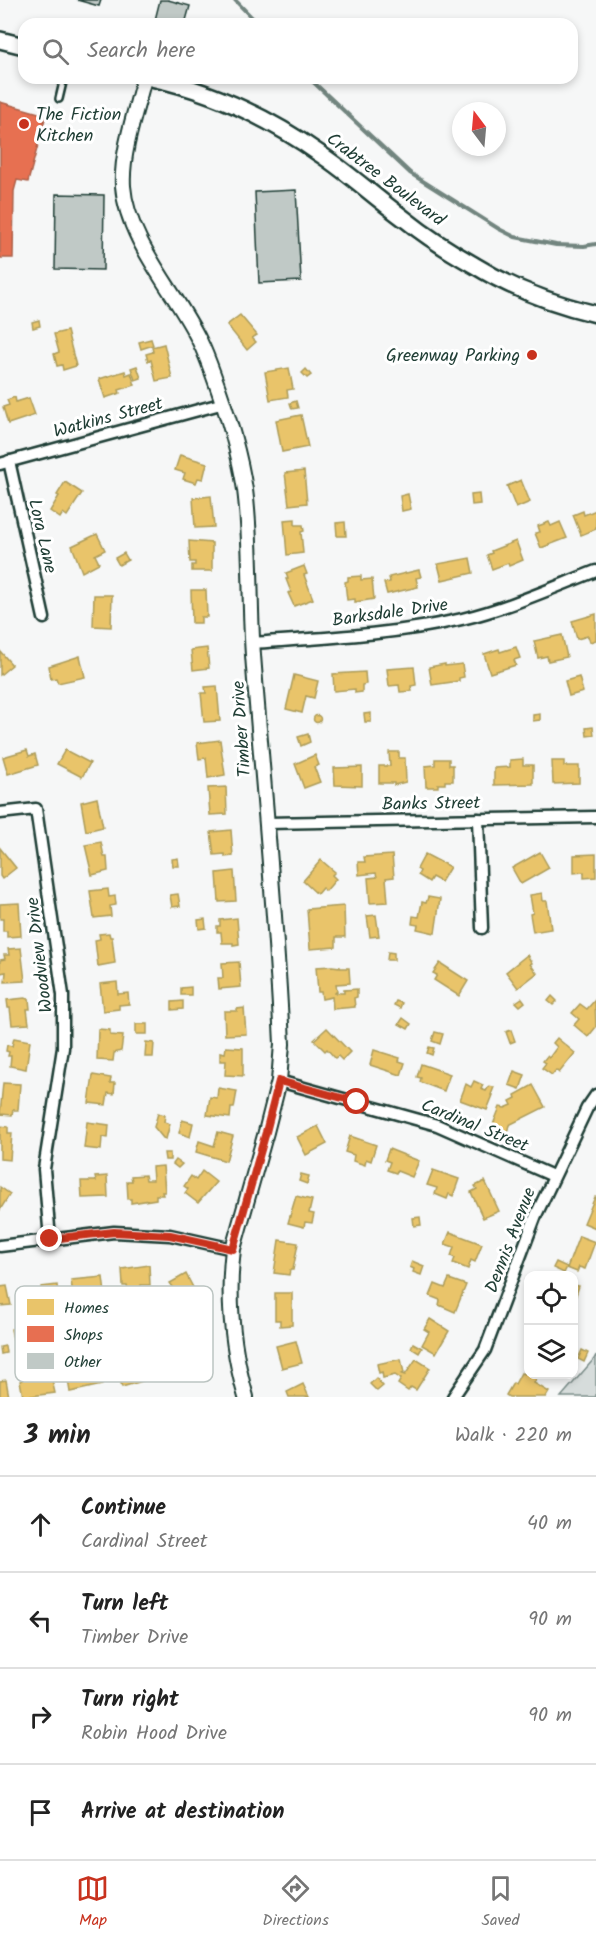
<!DOCTYPE html>
<meta charset="utf-8">
<style>
:root{--surface:#fff;--page:#f2f2f2;--text:#222;--muted:#767676;--line:#e0e0e0;--accent:#c8321e}
body{margin:0;font-family:Kalam,sans-serif;background:var(--page);color:var(--text)}
.controls{position:absolute;right:18px;bottom:18px;display:grid;overflow:hidden;border-radius:12px;box-shadow:0 3px 9px #0003}
.controls button{width:54px;height:54px;display:grid;place-items:center;padding:0;border:0;border-bottom:2px solid var(--line);background:var(--surface);color:var(--text);font:30px sans-serif}
.compass{position:absolute;left:452px;top:102px;width:54px;height:54px;border-radius:50%;background:var(--surface);box-shadow:0 3px 9px #0003;rotate:344deg}
.stop{position:absolute;width:18px;height:18px;margin:-14px;border:4px solid #c8321e;border-radius:50%;background:#fff}
.stop.end{background:#c8321e;border-color:#fff;box-shadow:0 2px 6px #0008}
.list{margin:0;padding:0;list-style:none}
h2{display:flex;justify-content:space-between;align-items:center;height:78px;margin:0;padding:0 24px;font-size:26px}
h2 small{font-size:20px;font-weight:400;color:var(--muted)}
.list li{display:grid;grid-template-columns:39px 1fr auto;gap:18px;align-items:center;box-sizing:border-box;height:96px;padding:0 24px;border-top:2px solid var(--line)}
.list b{display:block;font-size:22px;white-space:nowrap}
.list p{margin:0;font-size:20px;white-space:nowrap;color:var(--muted)}
.list em{font-size:20px;font-style:normal;color:var(--muted)}
.icon{flex:none;width:33px;height:33px;fill:none;stroke:currentColor;stroke-width:2;stroke-linecap:round;stroke-linejoin:round}
.map{position:relative;flex:none;width:596px;height:1397px;overflow:hidden}
.search{position:absolute;background:var(--surface);box-shadow:0 3px 9px #0003;left:18px;right:18px;top:18px;height:66px;display:flex;align-items:center;gap:15px;box-sizing:border-box;padding:0 21px;border-radius:18px;color:var(--muted);font-size:22px}
.sheet{height:462px;background:var(--surface)}
nav{display:flex;justify-content:space-around;align-items:center;box-sizing:border-box;height:84px;border-top:2px solid var(--line);background:var(--surface);font-size:16px;color:var(--muted)}
nav a{display:grid;justify-items:center;gap:3px}
nav .on{color:var(--accent)}
.map>svg:first-child{display:block}
.green{fill:#d6dcdb;stroke:#7a8c88;stroke-width:1.5}
.homes{fill:#e9c46a;stroke:#ac9c5a;stroke-width:1.5}
.shops{fill:#e76f51;stroke:#ab6048;stroke-width:1.5}
.lines{fill:none;stroke-linecap:round;stroke-linejoin:round}
.stream{stroke:#72857f;stroke-width:4}
.building{fill:#c0c9c6;stroke:#1f3d34;stroke-width:1.5}
.service-casing{stroke:#1f3d34;stroke-width:10}
.minor-casing{stroke:#1f3d34;stroke-width:15}
.tertiary-casing{stroke:#1f3d34;stroke-width:18}
.secondary-casing{stroke:#1f3d34;stroke-width:20}
.service{stroke:#fff;stroke-width:5}
.minor{stroke:#fff;stroke-width:10}
.tertiary{stroke:#fff;stroke-width:14}
.secondary{stroke:#fff;stroke-width:15}
.route{stroke:#c8321e;stroke-width:8}
.poi-dot{fill:#c8321e;stroke:#fff;stroke-width:2}
.labels{text-anchor:middle;stroke-width:6;stroke-linejoin:round;paint-order:stroke}
.poi-label{font-size:18px;fill:#1f3d34;stroke:#fff;text-anchor:start}
.street-label{font-size:18px;fill:#1f3d34;stroke:#fff}
.key{fill:#fff;stroke:#bcc5c2;stroke-width:1.5}
.key-label{font-size:16px;fill:#1f3d34}
</style>
<div class="map">
<svg width="596" height="1397" viewBox="0 0 596 1397">
<rect width="100%" height="100%" fill="#f6f7f7"/>
<filter id="ink" filterUnits="userSpaceOnUse"><feTurbulence type="fractalNoise" baseFrequency=".0167" numOctaves="2"/><feDisplacementMap in="SourceGraphic" scale="12" xChannelSelector="R" yChannelSelector="G"/><feConvolveMatrix kernelMatrix="1 2 1 2 8 2 1 2 1" color-interpolation-filters="sRGB"/></filter>
<g filter="url(#ink)">
<path class="green" d="M 596,1355 L 596,1397 L 561,1397 L 594,1359 Z"/>
<g class="homes">
<path d="M 240,315 L 257,335 L 252,338 L 256,342 L 247,350 L 227,325 Z"/>
<path d="M 39,320 L 40,326 L 33,328 L 32,322 Z"/>
<path d="M 67,331 L 76,366 L 63,370 L 62,365 L 57,366 L 54,354 L 59,352 L 54,334 Z"/>
<path d="M 151,339 L 153,345 L 141,349 L 139,342 Z"/>
<path d="M 164,344 L 172,378 L 156,381 L 151,360 L 148,361 L 146,354 L 153,352 L 152,347 Z"/>
<path d="M 137,366 L 141,378 L 135,380 L 131,368 Z"/>
<path d="M 289,368 L 293,389 L 287,390 L 288,397 L 270,400 L 265,372 Z"/>
<path d="M 306,369 L 311,375 L 307,378 L 302,373 Z"/>
<path d="M 125,371 L 126,375 L 131,373 L 135,385 L 119,390 L 120,393 L 105,398 L 99,379 Z"/>
<path d="M 15,397 L 16,402 L 29,398 L 35,415 L 8,424 L 3,407 L 9,405 L 7,400 Z"/>
<path d="M 296,401 L 298,408 L 292,409 L 290,403 Z"/>
<path d="M 301,415 L 308,447 L 282,452 L 276,420 Z"/>
<path d="M 180,455 L 207,463 L 203,479 L 198,478 L 196,483 L 183,479 L 185,473 L 175,470 Z"/>
<path d="M 304,471 L 307,503 L 289,505 L 285,473 Z"/>
<path d="M 521,480 L 530,502 L 516,508 L 507,486 Z"/>
<path d="M 65,482 L 82,493 L 67,516 L 63,513 L 60,518 L 50,511 L 59,496 L 57,495 Z"/>
<path d="M 408,494 L 411,509 L 402,511 L 400,496 Z"/>
<path d="M 479,494 L 480,504 L 472,505 L 471,495 Z"/>
<path d="M 211,496 L 214,527 L 195,528 L 193,498 Z"/>
<path d="M 596,510 L 596,529 L 581,535 L 573,515 L 583,511 L 584,515 Z"/>
<path d="M 295,519 L 295,525 L 303,525 L 304,531 L 301,532 L 303,553 L 287,555 L 284,520 Z"/>
<path d="M 345,522 L 346,536 L 337,536 L 336,523 Z"/>
<path d="M 549,522 L 551,526 L 560,522 L 567,538 L 541,548 L 535,533 L 540,532 L 538,526 Z"/>
<path d="M 97,534 L 105,550 L 95,555 L 99,563 L 82,572 L 72,546 Z"/>
<path d="M 189,541 L 212,543 L 212,571 L 192,571 L 192,565 L 195,565 L 195,562 L 190,562 Z"/>
<path d="M 516,541 L 523,560 L 509,566 L 508,563 L 492,569 L 487,555 L 492,553 L 491,551 Z"/>
<path d="M 124,553 L 128,560 L 119,565 L 115,558 Z"/>
<path d="M 470,558 L 473,573 L 442,580 L 438,564 Z"/>
<path d="M 304,566 L 307,574 L 304,575 L 313,599 L 294,606 L 288,593 L 291,592 L 286,579 L 288,579 L 286,573 Z"/>
<path d="M 419,570 L 421,577 L 416,578 L 418,587 L 387,594 L 384,583 L 390,582 L 389,577 Z"/>
<path d="M 361,576 L 361,580 L 372,579 L 374,599 L 355,602 L 355,599 L 347,600 L 345,582 L 348,581 L 348,577 Z"/>
<path d="M 191,590 L 206,590 L 207,617 L 201,617 L 201,623 L 192,623 Z"/>
<path d="M 94,595 L 112,595 L 111,627 L 93,626 Z"/>
<path d="M 596,614 L 596,640 L 590,642 L 588,636 L 577,639 L 572,621 Z"/>
<path d="M 562,635 L 567,657 L 548,661 L 547,656 L 538,658 L 534,641 Z"/>
<path d="M 516,647 L 520,658 L 514,660 L 516,665 L 490,673 L 484,654 L 499,649 L 500,652 Z"/>
<path d="M 207,648 L 209,668 L 193,670 L 191,650 Z"/>
<path d="M 0,651 L 12,665 L 0,675 Z"/>
<path d="M 80,656 L 85,677 L 58,683 L 56,678 L 51,679 L 49,666 Z"/>
<path d="M 445,664 L 445,666 L 462,664 L 464,677 L 459,678 L 459,681 L 432,685 L 429,667 Z"/>
<path d="M 414,667 L 416,685 L 411,686 L 412,691 L 400,692 L 399,685 L 389,686 L 387,669 Z"/>
<path d="M 365,672 L 366,684 L 362,685 L 362,692 L 355,693 L 355,689 L 334,691 L 333,674 Z"/>
<path d="M 294,675 L 318,681 L 314,698 L 306,696 L 302,713 L 286,709 Z"/>
<path d="M 579,677 L 583,692 L 569,696 L 565,681 Z"/>
<path d="M 217,686 L 220,721 L 204,722 L 201,693 L 206,693 L 205,687 Z"/>
<path d="M 371,713 L 371,722 L 365,722 L 364,714 Z"/>
<path d="M 540,714 L 540,720 L 533,721 L 533,715 Z"/>
<circle cx="317" cy="719" r="3.5"/>
<path d="M 593,727 L 594,735 L 587,736 L 586,728 Z"/>
<path d="M 308,734 L 310,742 L 301,746 L 298,737 Z"/>
<path d="M 220,740 L 225,775 L 208,778 L 206,758 L 199,759 L 197,743 Z"/>
<path d="M 27,750 L 29,756 L 35,754 L 38,765 L 8,774 L 3,757 Z"/>
<path d="M 65,750 L 90,763 L 82,777 L 57,764 Z"/>
<path d="M 389,752 L 399,752 L 399,758 L 405,758 L 406,782 L 394,785 L 394,783 L 379,783 L 379,766 L 390,766 Z"/>
<path d="M 315,755 L 319,765 L 314,767 L 320,782 L 304,788 L 295,764 Z"/>
<path d="M 435,759 L 449,759 L 449,765 L 453,765 L 453,781 L 445,781 L 445,784 L 438,784 L 438,787 L 426,787 L 425,766 L 435,765 Z"/>
<path d="M 523,759 L 523,765 L 533,765 L 533,784 L 494,785 L 494,768 L 510,767 L 510,760 Z"/>
<path d="M 552,761 L 564,761 L 564,766 L 579,766 L 579,783 L 553,784 Z"/>
<path d="M 362,767 L 362,786 L 335,785 L 334,768 Z"/>
<path d="M 226,787 L 227,814 L 210,815 L 208,788 Z"/>
<path d="M 97,798 L 103,827 L 86,831 L 81,802 Z"/>
<path d="M 231,830 L 233,856 L 225,857 L 225,854 L 214,855 L 211,832 Z"/>
<path d="M 101,842 L 104,857 L 107,857 L 108,871 L 92,875 L 85,845 Z"/>
<path d="M 0,848 L 16,868 L 2,879 L 0,876 Z"/>
<path d="M 540,852 L 549,868 L 521,884 L 512,868 Z"/>
<path d="M 425,854 L 450,867 L 441,882 L 432,877 L 429,882 L 418,875 L 420,871 L 417,869 Z"/>
<path d="M 596,854 L 596,877 L 584,878 L 584,872 L 574,873 L 574,855 Z"/>
<path d="M 392,855 L 394,877 L 386,878 L 388,902 L 370,903 L 368,878 L 377,877 L 376,873 L 359,875 L 358,862 L 365,862 L 364,857 Z"/>
<path d="M 178,858 L 179,866 L 173,866 L 172,859 Z"/>
<path d="M 321,860 L 335,872 L 332,875 L 336,879 L 326,891 L 322,888 L 317,894 L 303,881 Z"/>
<path d="M 234,871 L 236,901 L 219,902 L 217,873 Z"/>
<path d="M 108,889 L 109,897 L 115,896 L 116,905 L 110,906 L 111,916 L 94,918 L 90,891 Z"/>
<path d="M 542,893 L 543,901 L 547,901 L 551,929 L 533,932 L 530,914 L 533,913 L 530,895 Z"/>
<path d="M 178,894 L 180,906 L 172,907 L 170,895 Z"/>
<path d="M 428,897 L 440,899 L 435,933 L 417,929 L 418,925 L 412,924 L 413,916 L 419,917 L 422,902 L 426,903 Z"/>
<path d="M 19,903 L 21,936 L 7,937 L 7,931 L 3,931 L 3,919 L 0,919 L 0,904 Z"/>
<path d="M 344,906 L 345,937 L 336,937 L 336,947 L 310,949 L 307,909 Z"/>
<path d="M 376,915 L 379,936 L 370,937 L 367,916 Z"/>
<path d="M 237,918 L 239,944 L 233,945 L 233,943 L 222,943 L 221,932 L 217,932 L 217,926 L 220,926 L 220,920 Z"/>
<path d="M 205,919 L 206,928 L 199,929 L 198,920 Z"/>
<path d="M 109,933 L 110,937 L 112,937 L 115,963 L 98,966 L 95,940 L 100,939 L 99,934 Z"/>
<path d="M 21,948 L 25,981 L 5,982 L 6,972 L 0,973 L 0,960 L 5,959 L 4,955 L 9,955 L 8,949 Z"/>
<path d="M 388,952 L 394,953 L 394,960 L 387,960 Z"/>
<path d="M 527,955 L 532,963 L 530,964 L 537,973 L 518,988 L 506,972 Z"/>
<path d="M 239,962 L 241,987 L 219,989 L 218,978 L 223,978 L 222,963 Z"/>
<path d="M 440,963 L 468,981 L 459,996 L 434,980 L 437,975 L 433,973 Z"/>
<path d="M 332,966 L 340,967 L 340,968 L 349,968 L 350,983 L 336,984 L 337,991 L 335,993 L 344,993 L 344,990 L 357,989 L 357,997 L 354,998 L 355,1007 L 333,1009 L 332,997 L 322,999 L 321,992 L 318,992 L 316,967 Z"/>
<path d="M 117,982 L 118,994 L 128,993 L 129,1004 L 119,1005 L 119,1009 L 103,1011 L 100,984 Z"/>
<path d="M 191,987 L 191,995 L 181,995 L 181,988 Z"/>
<path d="M 552,996 L 557,1001 L 553,1005 L 548,1001 Z"/>
<path d="M 25,998 L 29,999 L 30,1009 L 27,1009 L 29,1024 L 12,1025 L 10,1008 L 8,1008 L 7,1000 Z"/>
<path d="M 522,998 L 525,1002 L 520,1006 L 516,1002 Z"/>
<path d="M 595,1000 L 596,1027 L 588,1037 L 574,1025 L 579,1019 L 572,1013 L 580,1004 L 587,1009 Z"/>
<path d="M 183,1001 L 183,1009 L 172,1010 L 172,1002 Z"/>
<path d="M 396,1001 L 402,1003 L 400,1008 L 394,1005 Z"/>
<path d="M 244,1008 L 246,1034 L 225,1035 L 224,1011 L 237,1011 L 237,1009 Z"/>
<path d="M 403,1018 L 411,1024 L 408,1029 L 399,1024 Z"/>
<rect x="136" y="1024" width="11" height="10"/>
<path d="M 327,1028 L 350,1052 L 342,1060 L 338,1056 L 335,1058 L 327,1049 L 325,1051 L 314,1040 Z"/>
<path d="M 98,1029 L 110,1030 L 110,1035 L 123,1036 L 121,1051 L 114,1053 L 113,1061 L 97,1060 Z"/>
<path d="M 511,1030 L 515,1041 L 510,1043 L 506,1032 Z"/>
<path d="M 435,1032 L 443,1034 L 440,1044 L 432,1041 Z"/>
<path d="M 14,1038 L 30,1041 L 26,1069 L 10,1066 L 11,1056 L 8,1056 L 9,1052 L 6,1051 L 7,1045 L 12,1046 Z"/>
<path d="M 557,1038 L 575,1053 L 559,1073 L 556,1070 L 552,1075 L 542,1068 L 546,1063 L 543,1061 L 547,1056 L 549,1058 L 557,1047 L 553,1043 Z"/>
<path d="M 146,1042 L 154,1043 L 153,1057 L 145,1057 Z"/>
<path d="M 226,1047 L 243,1048 L 243,1076 L 225,1075 L 226,1061 L 220,1061 L 220,1052 L 225,1053 Z"/>
<path d="M 429,1047 L 434,1048 L 432,1055 L 427,1053 Z"/>
<path d="M 374,1050 L 400,1058 L 399,1061 L 405,1063 L 401,1075 L 370,1065 Z"/>
<path d="M 421,1064 L 450,1074 L 444,1091 L 420,1082 L 421,1078 L 417,1077 Z"/>
<path d="M 514,1071 L 525,1075 L 520,1089 L 509,1085 Z"/>
<path d="M 93,1075 L 111,1078 L 110,1083 L 115,1083 L 114,1094 L 108,1093 L 106,1105 L 89,1103 Z"/>
<path d="M 474,1081 L 483,1085 L 481,1089 L 486,1091 L 489,1086 L 494,1087 L 491,1095 L 493,1095 L 487,1110 L 460,1100 L 466,1084 L 471,1087 Z"/>
<path d="M 3,1083 L 20,1084 L 18,1110 L 13,1110 L 12,1115 L 0,1114 Z"/>
<path d="M 533,1085 L 545,1107 L 509,1125 L 507,1133 L 492,1127 L 500,1107 L 505,1108 L 512,1105 L 510,1101 L 516,1098 L 515,1095 Z"/>
<path d="M 218,1088 L 237,1091 L 234,1108 L 231,1108 L 230,1118 L 207,1115 L 210,1097 L 217,1098 Z"/>
<path d="M 158,1113 L 165,1115 L 164,1122 L 170,1124 L 166,1139 L 163,1138 L 154,1127 Z"/>
<path d="M 182,1120 L 193,1123 L 190,1137 L 179,1133 Z"/>
<path d="M 87,1122 L 109,1125 L 108,1138 L 102,1137 L 101,1150 L 84,1148 Z"/>
<path d="M 0,1126 L 8,1127 L 8,1133 L 12,1133 L 10,1160 L 0,1159 Z"/>
<path d="M 318,1126 L 327,1144 L 306,1155 L 297,1137 Z"/>
<path d="M 218,1132 L 233,1136 L 226,1161 L 196,1152 L 199,1141 L 214,1146 Z"/>
<path d="M 350,1136 L 376,1145 L 371,1161 L 366,1159 L 365,1165 L 353,1161 L 354,1155 L 345,1152 Z"/>
<path d="M 389,1149 L 419,1161 L 412,1177 L 397,1171 L 396,1173 L 387,1170 L 390,1162 L 385,1160 Z"/>
<path d="M 164,1153 L 170,1153 L 170,1160 L 165,1160 Z"/>
<path d="M 176,1160 L 182,1164 L 178,1168 L 173,1164 Z"/>
<path d="M 163,1166 L 165,1192 L 162,1192 L 163,1195 L 156,1195 L 156,1199 L 131,1203 L 131,1199 L 128,1199 L 127,1181 L 132,1181 L 131,1176 L 145,1175 L 146,1180 L 153,1180 L 152,1167 Z"/>
<path d="M 433,1170 L 459,1179 L 453,1196 L 449,1194 L 447,1199 L 435,1194 L 437,1188 L 427,1185 Z"/>
<path d="M 202,1171 L 216,1182 L 198,1203 L 185,1193 L 188,1189 L 184,1186 L 191,1176 L 196,1180 Z"/>
<path d="M 301,1174 L 309,1176 L 307,1184 L 299,1181 Z"/>
<path d="M 107,1176 L 108,1197 L 82,1198 L 81,1181 L 96,1181 L 95,1177 Z"/>
<path d="M 485,1181 L 499,1211 L 483,1218 L 471,1192 L 477,1189 L 475,1186 Z"/>
<path d="M 0,1187 L 10,1194 L 0,1210 Z"/>
<path d="M 296,1196 L 312,1200 L 309,1213 L 314,1214 L 312,1223 L 305,1222 L 304,1227 L 288,1223 Z"/>
<path d="M 595,1197 L 596,1197 L 596,1228 L 584,1223 Z"/>
<path d="M 420,1217 L 421,1225 L 414,1226 L 413,1218 Z"/>
<path d="M 450,1232 L 482,1244 L 475,1262 L 471,1260 L 468,1269 L 453,1263 L 455,1258 L 451,1256 L 454,1247 L 445,1244 Z"/>
<path d="M 579,1236 L 595,1242 L 585,1269 L 579,1267 L 577,1272 L 567,1268 Z"/>
<path d="M 279,1240 L 298,1243 L 293,1270 L 290,1270 L 289,1275 L 274,1273 Z"/>
<path d="M 412,1261 L 424,1266 L 421,1275 L 413,1272 L 414,1269 L 410,1267 Z"/>
<path d="M 556,1262 L 567,1267 L 564,1273 L 553,1268 Z"/>
<path d="M 149,1265 L 150,1285 L 141,1285 L 141,1290 L 128,1291 L 127,1286 L 123,1286 L 122,1269 Z"/>
<path d="M 186,1274 L 199,1299 L 184,1307 L 180,1299 L 175,1302 L 169,1289 L 173,1287 L 170,1283 Z"/>
<path d="M 103,1277 L 105,1293 L 73,1296 L 71,1280 Z"/>
<path d="M 449,1279 L 466,1285 L 455,1312 L 439,1305 L 440,1300 L 430,1296 L 435,1284 L 445,1288 Z"/>
<path d="M 57,1285 L 59,1305 L 31,1308 L 31,1305 L 25,1306 L 23,1293 L 41,1291 L 41,1287 Z"/>
<path d="M 574,1285 L 579,1286 L 574,1301 Z"/>
<path d="M 7,1286 L 11,1305 L 0,1306 L 0,1287 Z"/>
<path d="M 275,1293 L 292,1293 L 292,1325 L 280,1326 L 280,1320 L 275,1320 Z"/>
<path d="M 430,1319 L 449,1331 L 436,1353 L 422,1345 L 429,1332 L 424,1329 Z"/>
<path d="M 19,1327 L 20,1337 L 13,1339 L 11,1329 Z"/>
<path d="M 296,1341 L 302,1363 L 282,1368 L 276,1346 Z"/>
<path d="M 413,1343 L 422,1348 L 419,1353 L 411,1348 Z"/>
<path d="M 5,1346 L 6,1353 L 1,1354 L 0,1347 Z"/>
<path d="M 582,1350 L 588,1353 L 584,1362 L 578,1359 Z"/>
<path d="M 142,1351 L 149,1379 L 122,1387 L 116,1365 L 120,1364 L 119,1358 Z"/>
<path d="M 401,1359 L 404,1373 L 402,1374 L 405,1375 L 416,1359 L 430,1368 L 416,1390 L 411,1387 L 408,1391 L 398,1384 L 401,1379 L 395,1375 L 383,1378 L 382,1372 L 379,1373 L 377,1364 Z"/>
<path d="M 100,1369 L 102,1385 L 70,1392 L 67,1374 Z"/>
<path d="M 527,1369 L 528,1370 L 528,1374 L 538,1376 L 534,1383 L 549,1392 L 546,1397 L 509,1397 L 506,1395 L 513,1383 L 515,1384 L 521,1373 L 524,1374 Z"/>
<path d="M 33,1372 L 34,1379 L 47,1377 L 47,1380 L 52,1380 L 55,1393 L 23,1397 L 20,1381 L 22,1380 L 21,1374 Z"/>
<path d="M 376,1378 L 383,1386 L 377,1391 L 370,1384 Z"/>
<path d="M 6,1380 L 9,1397 L 0,1397 L 0,1381 Z"/>
<path d="M 303,1384 L 309,1397 L 289,1397 L 287,1392 Z"/>
</g>
<path class="shops" d="M 0,102 L 46,115 L 28,182 L 17,180 L 14,191 L 13,258 L 0,258 Z"/>
<g class="lines">
<g class="stream">
<path d="M 235,0 L 258,24"/>
<path d="M 309,78 L 410,173 L 499,229 L 515,237 L 556,245 L 584,246 L 596,244"/>
</g>
</g>
<g class="building">
<path d="M 77,0 L 101,0 L 99,6 Z"/>
<path d="M 160,0 L 168,0 L 190,6 L 185,24 L 154,24 Z"/>
<path d="M 296,190 L 301,281 L 259,283 L 255,192 Z"/>
<path d="M 56,194 L 104,195 L 103,270 L 55,269 Z"/>
</g>
<g class="lines">
<g class="service-casing">
<path id="service" d="M 59,99 L 64,78"/>
</g>
<g class="minor-casing">
<g id="minor">
<path d="M 9,461 L 44,618"/>
<path d="M 0,464 L 224,403"/>
<path d="M 252,643 C 322,638 394,635 462,619 C 508,608 552,588 596,571"/>
<path d="M 0,813 L 36,809 L 63,995 L 63,1048 L 44,1169 L 50,1239"/>
<path d="M 478,819 L 482,928"/>
<path d="M 266,823 L 596,817"/>
<path d="M 279,1081 L 437,1125 L 553,1176"/>
<path d="M 0,1246 L 114,1232 L 170,1235 L 233,1249"/>
<path d="M 453,1397 L 485,1350 L 536,1215 L 587,1108 L 596,1095"/>
</g>
</g>
<g class="tertiary-casing">
<path id="tertiary" d="M 144,78 C 136,111 121,152 123,186 C 127,241 177,293 200,342 C 205,352 209,363 213,374 C 227,412 239,450 245,490 C 252,544 249,600 253,655 C 263,784 276,914 282,1044 L 279,1081 L 266,1132 L 233,1249 C 227,1300 232,1348 246,1397"/>
</g>
<g class="secondary-casing">
<g id="secondary">
<path d="M 0,40 L 24,46"/>
<path d="M 151,78 C 212,91 269,118 320,154 C 350,174 377,199 406,220 C 427,237 451,252 474,265 C 511,288 554,304 596,314"/>
</g>
</g>
<use href="#service" class="service"/>
<use href="#minor" class="minor"/>
<use href="#tertiary" class="tertiary"/>
<use href="#secondary" class="secondary"/>
</g>
</g>
<g class="lines" filter="url(#ink)">
<path class="route" d="M 50,1239 L 114,1232 L 170,1235 L 233,1249 L 266,1132 L 279,1081 L 357,1102"/>
</g>
<g class="poi-dot">
<circle cx="24" cy="124" r="6"/>
<circle cx="532" cy="355" r="6"/>
</g>
<g class="labels">
<g class="poi-label">
<text x="36" y="120">The Fiction<tspan x="36" dy="21">Kitchen</tspan></text>
<text x="520" y="361" text-anchor="end">Greenway Parking</text>
</g>
<g class="street-label">
<text transform="translate(386 179) rotate(37)" y="6">Crabtree Boulevard</text>
<text transform="translate(108 417) rotate(-15)" y="6">Watkins Street</text>
<text transform="translate(43 536) rotate(77)" y="6">Lora Lane</text>
<text transform="translate(390 612) rotate(-8)" y="6">Barksdale Drive</text>
<text transform="translate(241 729) rotate(-94)" y="6">Timber Drive</text>
<text transform="translate(431 803) rotate(-1)" y="6">Banks Street</text>
<text transform="translate(39 955) rotate(-97)" y="6">Woodview Drive</text>
<text transform="translate(475 1125) rotate(22)" y="6">Cardinal Street</text>
<text transform="translate(510 1240) rotate(-69)" y="6">Dennis Avenue</text>
</g>
</g>
<rect x="15" y="1286" width="198" height="96" rx="9" class="key"/>
<rect x="27" y="1299" width="27" height="16" fill="#e9c46a"/>
<rect x="27" y="1326" width="27" height="16" fill="#e76f51"/>
<rect x="27" y="1353" width="27" height="16" fill="#c0c9c6"/>
<g class="key-label">
<text x="64" y="1313">Homes</text>
<text x="64" y="1340">Shops</text>
<text x="64" y="1367">Other</text>
</g>
</svg>
<div class="controls">
<button><svg class="icon" aria-label="locate" viewBox="0 0 24 24"><circle cx="12" cy="12" r="6"/><path d="M12 2v4M12 18v4M2 12h4M18 12h4"/></svg></button>
<button><svg class="icon" aria-label="layers" viewBox="0 0 24 24"><path d="M12 4l9 5-9 5-9-5zM3 14l9 5 9-5"/></svg></button>
</div>
<svg class="compass" viewBox="-18 -18 36 36"><path d="M0-13l5 13h-10z" fill="#e53935"/><path d="M0 13l5-13h-10z" fill="#767676"/></svg>
<div class="stop" style="left:357px;top:1102px"></div>
<div class="stop end" style="left:50px;top:1239px"></div>
<div class="search"><svg class="icon" aria-label="search" viewBox="0 0 24 24"><circle cx="10" cy="10" r="6"/><path d="M15 15l6 6"/></svg>Search here</div>
</div>
<section class="sheet">
<h2>3 min<small>Walk · 220 m</small></h2>
<ul class="list">
<li><svg class="icon" aria-label="ahead" viewBox="0 0 24 24"><path d="M12 20V5M6 11l6-6 6 6"/></svg><div><b>Continue</b><p>Cardinal Street</p></div><em>40 m</em></li>
<li><svg class="icon" aria-label="left" viewBox="0 0 24 24"><path d="M17 20v-9H6M10 6l-5 5 5 5"/></svg><div><b>Turn left</b><p>Timber Drive</p></div><em>90 m</em></li>
<li><svg class="icon" aria-label="right" viewBox="0 0 24 24"><path d="M7 20v-9h11M14 6l5 5-5 5"/></svg><div><b>Turn right</b><p>Robin Hood Drive</p></div><em>90 m</em></li>
<li><svg class="icon" aria-label="arrive" viewBox="0 0 24 24"><path d="M6 21V4h12l-3 4 3 4H6"/></svg><div><b>Arrive at destination</b></div></li>
</ul>
</section>
<nav>
<a class="on"><svg class="icon" aria-label="map" viewBox="0 0 24 24"><path d="M3 6l6-2 6 2 6-2v14l-6 2-6-2-6 2zM9 4v14M15 6v14"/></svg>Map</a>
<a><svg class="icon" aria-label="directions" viewBox="0 0 24 24"><path d="M12 3l9 9-9 9-9-9zM9 14v-3h6M13 9l2 2-2 2"/></svg>Directions</a>
<a><svg class="icon" aria-label="saved" viewBox="0 0 24 24"><path d="M7 4h10v16l-5-4-5 4z"/></svg>Saved</a>
</nav>
